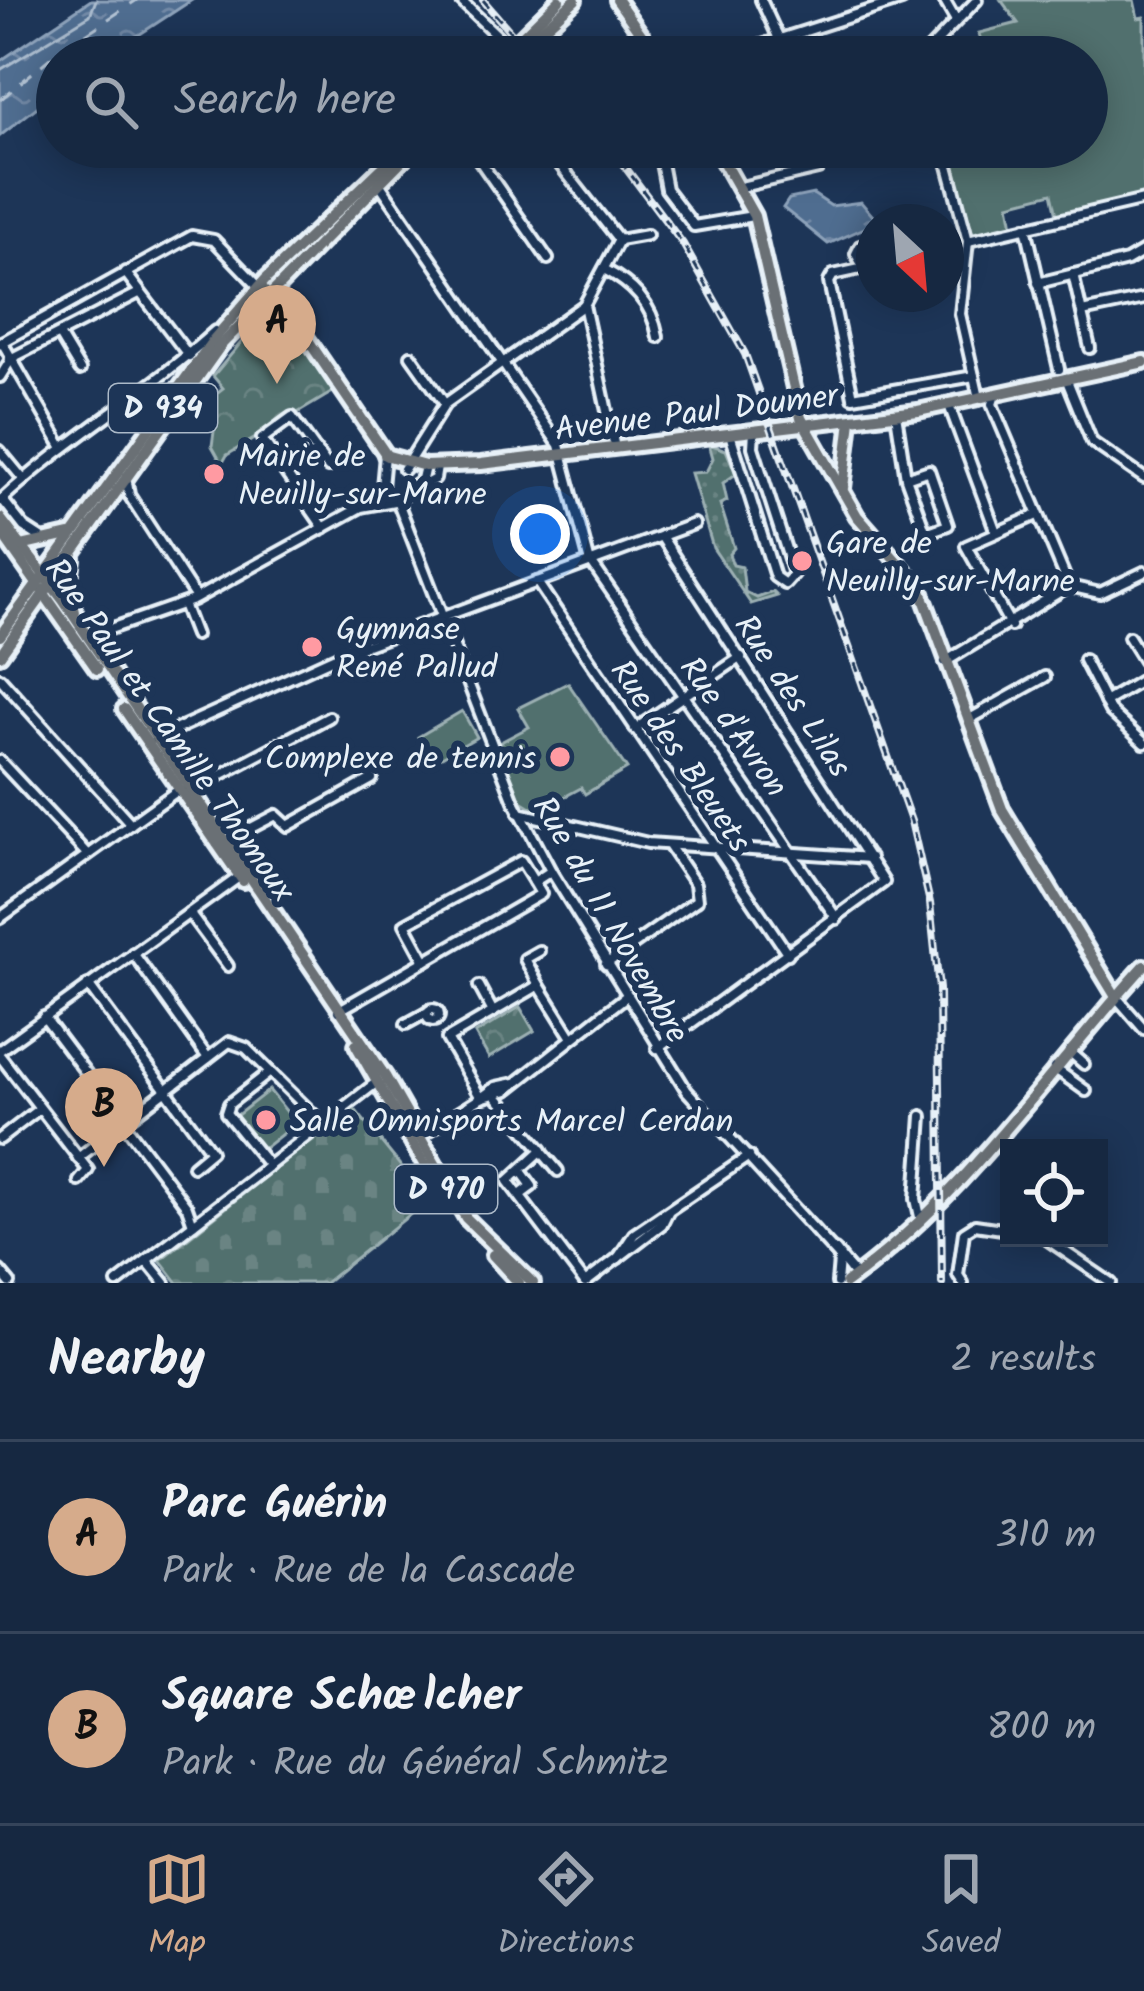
<!DOCTYPE html>
<meta charset="utf-8">
<style>
:root{--surface:#162841;--page:#1f3048;--text:#f1f3f6;--muted:#9ea6b1;--line:#35445a;--accent:#d6ab8b}
body{margin:0;font-family:Kalam,sans-serif;background:var(--page);color:var(--text)}
.controls{position:absolute;right:36px;bottom:36px;display:grid;overflow:hidden;border-radius:0px;box-shadow:0 6px 30px #0003}
.controls button{width:108px;height:108px;display:grid;place-items:center;padding:0;border:0;border-bottom:3px solid var(--line);background:var(--surface);color:var(--text);font:60px sans-serif}
.compass{position:absolute;left:856px;top:204px;width:108px;height:108px;border-radius:50%;background:var(--surface);box-shadow:0 6px 30px #0003;rotate:154deg}
.you{position:absolute;left:540px;top:534px;width:42px;height:42px;margin:-30px;border:9px solid #fff;border-radius:50%;background:#1a73e8;box-shadow:0 0 0 18px #1a73e833}
.badge{display:grid;place-items:center;width:78px;height:78px;border-radius:50%;background:var(--accent);color:#111;font-size:39px;font-weight:700}
.pin{position:absolute;translate:-50% -99px;filter:drop-shadow(0 3px 6px #0008)}
.pin::after{content:'';position:absolute;top:63px;width:42px;height:36px;background:inherit;clip-path:polygon(0 0,100% 0,50% 100%)}
.list{margin:0;padding:0;list-style:none}
h2{display:flex;justify-content:space-between;align-items:center;height:156px;margin:0;padding:0 48px;font-size:51px}
h2 small{font-size:39px;font-weight:400;color:var(--muted)}
.list li{display:grid;grid-template-columns:78px 1fr auto;gap:36px;align-items:center;box-sizing:border-box;height:192px;padding:0 48px;border-top:3px solid var(--line)}
.list b{display:block;font-size:45px;white-space:nowrap}
.list p{margin:0;font-size:39px;white-space:nowrap;color:var(--muted)}
.list em{font-size:39px;font-style:normal;color:var(--muted)}
.icon{flex:none;width:66px;height:66px;fill:none;stroke:currentColor;stroke-width:2;stroke-linecap:round;stroke-linejoin:round}
.map{position:relative;flex:none;width:1144px;height:1283px;overflow:hidden}
.search{position:absolute;background:var(--surface);box-shadow:0 6px 30px #0003;left:36px;right:36px;top:36px;height:132px;display:flex;align-items:center;gap:30px;box-sizing:border-box;padding:0 42px;border-radius:66px;color:var(--muted);font-size:45px}
.sheet{height:540px;background:var(--surface)}
nav{display:flex;justify-content:space-around;align-items:center;box-sizing:border-box;height:168px;border-top:3px solid var(--line);background:var(--surface);font-size:33px;color:var(--muted)}
nav a{display:grid;justify-items:center;gap:6px}
nav .on{color:var(--accent)}
.map>svg:first-child{display:block}
.grass{fill:url(#grass-dots);stroke:#9cb0b3;stroke-width:3}
.cemetery{fill:url(#cemetery-stones);stroke:#9cb0b3;stroke-width:3}
.park{fill:url(#park-crowns);stroke:#9cb0b3;stroke-width:3}
.pitch{fill:#516f6e;stroke:#9cb0b3;stroke-width:3}
.water{fill:url(#water-ripples);stroke:#8da2ba;stroke-width:3}
.lines{fill:none;stroke-linecap:round;stroke-linejoin:round}
.shore{stroke:#abbcce;stroke-width:3}
.ferry{stroke:#b3c3d4;stroke-width:3;stroke-dasharray:15 12;stroke-linecap:butt}
.minor-casing{stroke:#e8f1f8;stroke-width:16}
.major-casing{stroke:#e8f1f8;stroke-width:20}
.minor{stroke:#1d3557;stroke-width:8}
.major{stroke:#6a7074;stroke-width:10}
.rail-casing{stroke:#e8f1f8;stroke-width:8}
.rail{stroke:#1d3557;stroke-width:3;stroke-dasharray:9;stroke-linecap:butt}
.poi-dot{fill:#ff9aa2;stroke:#1d3557;stroke-width:4.5}
.labels{text-anchor:middle;stroke-width:12;stroke-linejoin:round;paint-order:stroke}
.shield{fill:#1d3557;stroke:#abb9c8;stroke-width:3}
.shield-label{font-size:30px;font-weight:bold;fill:#e8f1f8}
.street-label{font-size:33px;fill:#e8f1f8;stroke:#1d3557}
.poi-label{font-size:33px;fill:#e8f1f8;stroke:#1d3557;text-anchor:start}
</style>
<div class="map">
<svg width="1144" height="1283" viewBox="0 0 1144 1283">
<defs>
<pattern id="grass-dots" width="8" height="8" patternUnits="userSpaceOnUse" patternTransform="scale(3)"><rect width="8" height="8" fill="#516f6e"/><path d="M2 2h.1M6 6h.1" fill="none" stroke="#6a8483" stroke-width="1.8" stroke-linecap="round"/></pattern>
<pattern id="cemetery-stones" width="16" height="16" patternUnits="userSpaceOnUse" patternTransform="scale(3)"><rect width="16" height="16" fill="#516f6e"/><path d="M2 7V4a2 2 0 0 1 4 0v3zM10 15v-3a2 2 0 0 1 4 0v3z" fill="#6a8483"/></pattern>
<pattern id="park-crowns" width="20" height="18" patternUnits="userSpaceOnUse" patternTransform="scale(3)"><rect width="20" height="18" fill="#516f6e"/><path d="M2 6a3 3 0 1 1 6 0M12 15a3 3 0 1 1 6 0" fill="none" stroke="#6a8483"/></pattern>
<pattern id="water-ripples" width="26" height="14" patternUnits="userSpaceOnUse" patternTransform="scale(3)"><rect width="26" height="14" fill="#506d90"/><path d="M2 4q2-2 4 0t4 0M15 11q2-2 4 0t4 0" fill="none" stroke="#7289a6"/></pattern>
</defs>
<rect width="100%" height="100%" fill="#1d3557"/>
<filter id="ink" filterUnits="userSpaceOnUse"><feTurbulence type="fractalNoise" baseFrequency=".00833" numOctaves="2"/><feDisplacementMap in="SourceGraphic" scale="24" xChannelSelector="R" yChannelSelector="G"/><feConvolveMatrix kernelMatrix="1 2 1 2 8 2 1 2 1" color-interpolation-filters="sRGB"/></filter>
<g filter="url(#ink)">
<path class="grass" d="M 709,444 L 726,450 L 736,474 L 723,483 L 727,501 L 720,504 L 734,548 L 729,554 L 733,565 L 742,567 L 745,592 L 757,598 L 773,592 L 777,596 L 751,604 L 713,548 L 691,473 L 706,472 L 713,458 Z"/>
<path class="cemetery" d="M 353,1107 L 428,1200 L 325,1283 L 178,1283 L 160,1260 Z"/>
<g class="park">
<path d="M 271,307 L 288,317 L 336,390 L 227,455 L 222,464 L 212,446 L 216,417 L 205,402 L 223,388 L 213,376 Z"/>
<path d="M 520,1007 L 534,1031 L 489,1058 L 475,1034 Z"/>
</g>
<g class="pitch">
<path d="M 1001,0 L 1134,0 L 1138,18 L 1144,17 L 1144,195 L 1057,215 L 1052,193 L 1009,204 L 1013,226 L 973,235 L 948,147 L 1087,147 L 1087,57 L 977,57 L 984,55 L 979,33 L 1018,23 Z"/>
<path d="M 568,683 L 627,769 L 585,794 L 581,788 L 538,811 L 520,800 L 497,744 L 529,727 L 518,708 Z"/>
<path d="M 462,711 L 477,737 L 433,762 L 418,737 Z"/>
<path d="M 269,1090 L 296,1123 L 262,1150 L 236,1116 Z"/>
</g>
<g class="water">
<path d="M 91,0 L 192,0 L 105,57 L 57,57 L 55,93 L 0,136 L 0,61 Z"/>
<path d="M 813,194 L 831,206 L 861,202 L 878,222 L 828,244 L 783,208 L 789,199 Z"/>
</g>
<g class="lines">
<path class="shore" d="M 0,70 L 90,15 L 96,0"/>
<path class="ferry" d="M 0,100 L 50,58 L 137,0"/>
<g class="minor-casing">
<g id="minor">
<path d="M 460,0 L 510,48"/>
<path d="M 761,0 L 780,41"/>
<path d="M 944,0 L 955,19"/>
<path d="M 724,57 L 902,0"/>
<path d="M 922,57 L 977,0"/>
<path d="M 470,147 L 548,259"/>
<path d="M 658,147 L 666,189 L 694,226 L 753,216"/>
<path d="M 943,147 L 968,241 L 960,314 L 979,398"/>
<path d="M 379,183 L 559,445 L 589,559 L 837,919"/>
<path d="M 741,187 L 818,169"/>
<path d="M 1026,227 L 1059,369"/>
<path d="M 619,240 L 647,235"/>
<path d="M 968,241 L 1144,200"/>
<path d="M 863,266 L 856,254 L 860,246 L 874,245"/>
<path d="M 874,266 L 833,275 L 829,282 L 853,397 L 974,376"/>
<path d="M 604,269 C 632,284 652,303 658,337"/>
<path d="M 125,272 L 189,356"/>
<path d="M 1073,274 L 1090,348"/>
<path d="M 1038,283 L 1127,261 L 1144,251"/>
<path d="M 584,305 L 615,448"/>
<path d="M 1082,312 L 1144,299"/>
<path d="M 59,335 L 80,370"/>
<path d="M 2,342 L 63,448"/>
<path d="M 0,343 L 192,236 L 214,240 L 259,287"/>
<path d="M 411,356 L 445,404"/>
<path d="M 10,359 L 139,293"/>
<path d="M 0,377 L 10,361"/>
<path d="M 1066,378 L 1092,442 L 1144,478"/>
<path d="M 995,395 L 992,404 L 1069,586"/>
<path d="M 949,405 L 996,532"/>
<path d="M 896,414 L 906,478 L 926,533 L 948,525 L 929,470 L 906,478"/>
<path d="M 730,434 L 775,577 L 785,584 L 794,574 L 753,447 L 754,431"/>
<path d="M 0,451 L 24,480"/>
<path d="M 385,455 L 382,487 L 388,501"/>
<path d="M 404,469 L 445,404 L 584,305 L 619,240 L 546,147"/>
<path d="M 126,476 L 129,495 L 196,598"/>
<path d="M 397,498 L 422,479 L 425,466"/>
<path d="M 2,499 L 24,527 L 44,540"/>
<path d="M 397,500 L 514,801 L 551,871 L 687,1091 L 856,1275"/>
<path d="M 0,501 C 68,438 147,393 215,331"/>
<path d="M 324,528 L 262,439 L 292,417 L 328,467"/>
<path d="M 537,582 L 788,954"/>
<path d="M 1069,586 L 1100,593 L 1144,572"/>
<path d="M 183,604 L 195,635"/>
<path d="M 1011,626 L 966,546 L 1037,515"/>
<path d="M 87,637 L 193,600 L 361,507 L 394,501 L 435,479 L 437,467"/>
<path d="M 1129,637 L 1144,661"/>
<path d="M 1084,660 L 1110,711 L 1144,743"/>
<path d="M 945,662 L 1069,586"/>
<path d="M 0,678 L 131,824"/>
<path d="M 1105,702 L 1144,679"/>
<path d="M 968,720 L 1045,677"/>
<path d="M 635,729 L 741,657"/>
<path d="M 155,739 L 340,655 L 694,524"/>
<path d="M 0,761 L 87,854"/>
<path d="M 519,813 L 648,843 L 870,858"/>
<path d="M 224,842 L 276,815 L 288,826 L 372,779"/>
<path d="M 189,913 L 228,966"/>
<path d="M 0,918 L 174,793 L 196,788 L 329,717"/>
<path d="M 539,951 L 525,959 L 539,985"/>
<path d="M 133,953 L 208,1058"/>
<path d="M 425,961 L 405,924 L 521,861 L 534,882"/>
<path d="M 606,964 L 697,900 L 695,884 L 670,847"/>
<path d="M 88,985 L 211,1151 L 193,1166"/>
<path d="M 479,986 L 493,1012"/>
<path d="M 1117,998 L 1144,1029"/>
<circle cx="433" cy="1015" r="6"/>
<path d="M 338,1011 L 541,894 L 534,882 L 551,871"/>
<path d="M 44,1017 L 187,1207 L 193,1224"/>
<path d="M 406,1024 L 426,1013"/>
<path d="M 657,1048 L 884,882 L 661,536"/>
<path d="M 0,1050 L 239,877"/>
<path d="M 1069,1051 L 1084,1064"/>
<path d="M 0,1056 L 88,1170 L 79,1181"/>
<path d="M 1054,1068 L 1086,1091"/>
<path d="M 515,1083 L 496,1087 L 481,1098 L 507,1090 L 625,997"/>
<path d="M 491,1090 L 542,1150 L 508,1181 L 585,1283"/>
<path d="M 419,1137 L 481,1098 L 447,1039 L 539,985 L 572,1038"/>
<path d="M 0,1139 L 39,1109"/>
<path d="M 542,1152 L 558,1171"/>
<path d="M 78,1158 L 229,1042 L 246,1048 L 322,1123"/>
<path d="M 269,1166 L 226,1113 L 229,1104 L 270,1072"/>
<path d="M 520,1195 L 532,1186 L 521,1171"/>
<path d="M 921,1221 L 916,1199 L 922,1116"/>
<path d="M 1045,1238 L 1111,1283"/>
<path d="M 835,1250 L 855,1276"/>
<path d="M 618,1258 L 634,1234 L 749,1156"/>
<path d="M 147,1261 L 165,1283"/>
<path d="M 0,1271 L 10,1283"/>
<path d="M 117,1283 L 377,1082"/>
<path d="M 585,1283 L 662,1224 L 668,1212"/>
<path d="M 837,1283 L 839,1260"/>
<path d="M 963,1283 L 958,1275 L 964,1232 L 975,1225 L 1009,1230"/>
</g>
</g>
<g class="major-casing">
<g id="major">
<path d="M 617,0 L 657,57"/>
<path d="M 501,57 L 559,0"/>
<path d="M 512,57 L 575,0"/>
<path d="M 715,147 L 754,216 L 801,418 L 857,516 L 920,588 L 1002,809 L 1116,997"/>
<path d="M 262,289 L 295,321 L 387,456"/>
<path d="M 385,455 L 425,466 L 481,464 L 918,411 L 1144,362"/>
<path d="M 843,488 L 851,420"/>
<path d="M 0,518 L 63,600 L 385,1076 L 466,1218 L 533,1283"/>
<path d="M 0,531 L 97,669"/>
<path d="M 21,546 L 69,535"/>
<path d="M 73,559 L 69,585 L 75,612"/>
<path d="M 0,636 L 214,339 L 266,279 L 404,147"/>
<path d="M 0,655 L 221,345 L 415,147"/>
<path d="M 124,709 L 243,881"/>
<path d="M 356,1045 L 439,1190"/>
<path d="M 493,1255 L 519,1283"/>
<path d="M 846,1283 C 965,1197 1047,1073 1144,966"/>
</g>
</g>
<use href="#minor" class="minor"/>
<use href="#major" class="major"/>
<g class="rail-casing">
<g id="rail">
<path d="M 483,0 L 532,57"/>
<path d="M 610,147 L 683,244 L 745,354 L 911,821 L 930,903 L 939,989 L 942,1283"/>
</g>
</g>
<use href="#rail" class="rail"/>
</g>
</g>
<g class="poi-dot">
<circle cx="214" cy="474" r="12"/>
<circle cx="802" cy="561" r="12"/>
<circle cx="312" cy="647" r="12"/>
<circle cx="560" cy="757" r="12"/>
<circle cx="266" cy="1120" r="12"/>
</g>
<g class="labels">
<g class="shield">
<rect x="109" y="384" width="108" height="48" rx="9"/>
<rect x="395" y="1165" width="102" height="48" rx="9"/>
</g>
<g class="shield-label">
<text x="163" y="418">D 934</text>
<text x="446" y="1199">D 970</text>
</g>
<g class="street-label">
<text transform="translate(696 411) rotate(-7)" y="12">Avenue Paul Doumer</text>
<text transform="translate(794 695) rotate(57)" y="12">Rue des Lilas</text>
<text transform="translate(735 726) rotate(55)" y="12">Rue d'Avron</text>
<text transform="translate(171 729) rotate(55)" y="12">Rue Paul et Camille Thomoux</text>
<text transform="translate(682 755) rotate(56)" y="12">Rue des Bleuets</text>
<text transform="translate(612 919) rotate(60)" y="12">Rue du 11 Novembre</text>
</g>
<g class="poi-label">
<text x="238" y="467">Mairie de<tspan x="238" dy="38">Neuilly-sur-Marne</tspan></text>
<text x="826" y="554">Gare de<tspan x="826" dy="38">Neuilly-sur-Marne</tspan></text>
<text x="336" y="640">Gymnase<tspan x="336" dy="38">René Pallud</tspan></text>
<text x="536" y="769" text-anchor="end">Complexe de tennis</text>
<text x="290" y="1132">Salle Omnisports Marcel Cerdan</text>
</g>
</g>
</svg>
<div class="controls">
<button><svg class="icon" aria-label="locate" viewBox="0 0 24 24"><circle cx="12" cy="12" r="6"/><path d="M12 2v4M12 18v4M2 12h4M18 12h4"/></svg></button>
</div>
<svg class="compass" viewBox="-18 -18 36 36"><path d="M0-13l5 13h-10z" fill="#e53935"/><path d="M0 13l5-13h-10z" fill="#9ea6b1"/></svg>
<div class="you"></div>
<div class="pin badge" style="left:277px;top:384px">A</div>
<div class="pin badge" style="left:104px;top:1167px">B</div>
<div class="search"><svg class="icon" aria-label="search" viewBox="0 0 24 24"><circle cx="10" cy="10" r="6"/><path d="M15 15l6 6"/></svg>Search here</div>
</div>
<section class="sheet">
<h2>Nearby<small>2 results</small></h2>
<ul class="list">
<li><span class="badge">A</span><div><b>Parc Guérin</b><p>Park · Rue de la Cascade</p></div><em>310 m</em></li>
<li><span class="badge">B</span><div><b>Square Schœlcher</b><p>Park · Rue du Général Schmitz</p></div><em>800 m</em></li>
</ul>
</section>
<nav>
<a class="on"><svg class="icon" aria-label="map" viewBox="0 0 24 24"><path d="M3 6l6-2 6 2 6-2v14l-6 2-6-2-6 2zM9 4v14M15 6v14"/></svg>Map</a>
<a><svg class="icon" aria-label="directions" viewBox="0 0 24 24"><path d="M12 3l9 9-9 9-9-9zM9 14v-3h6M13 9l2 2-2 2"/></svg>Directions</a>
<a><svg class="icon" aria-label="saved" viewBox="0 0 24 24"><path d="M7 4h10v16l-5-4-5 4z"/></svg>Saved</a>
</nav>
